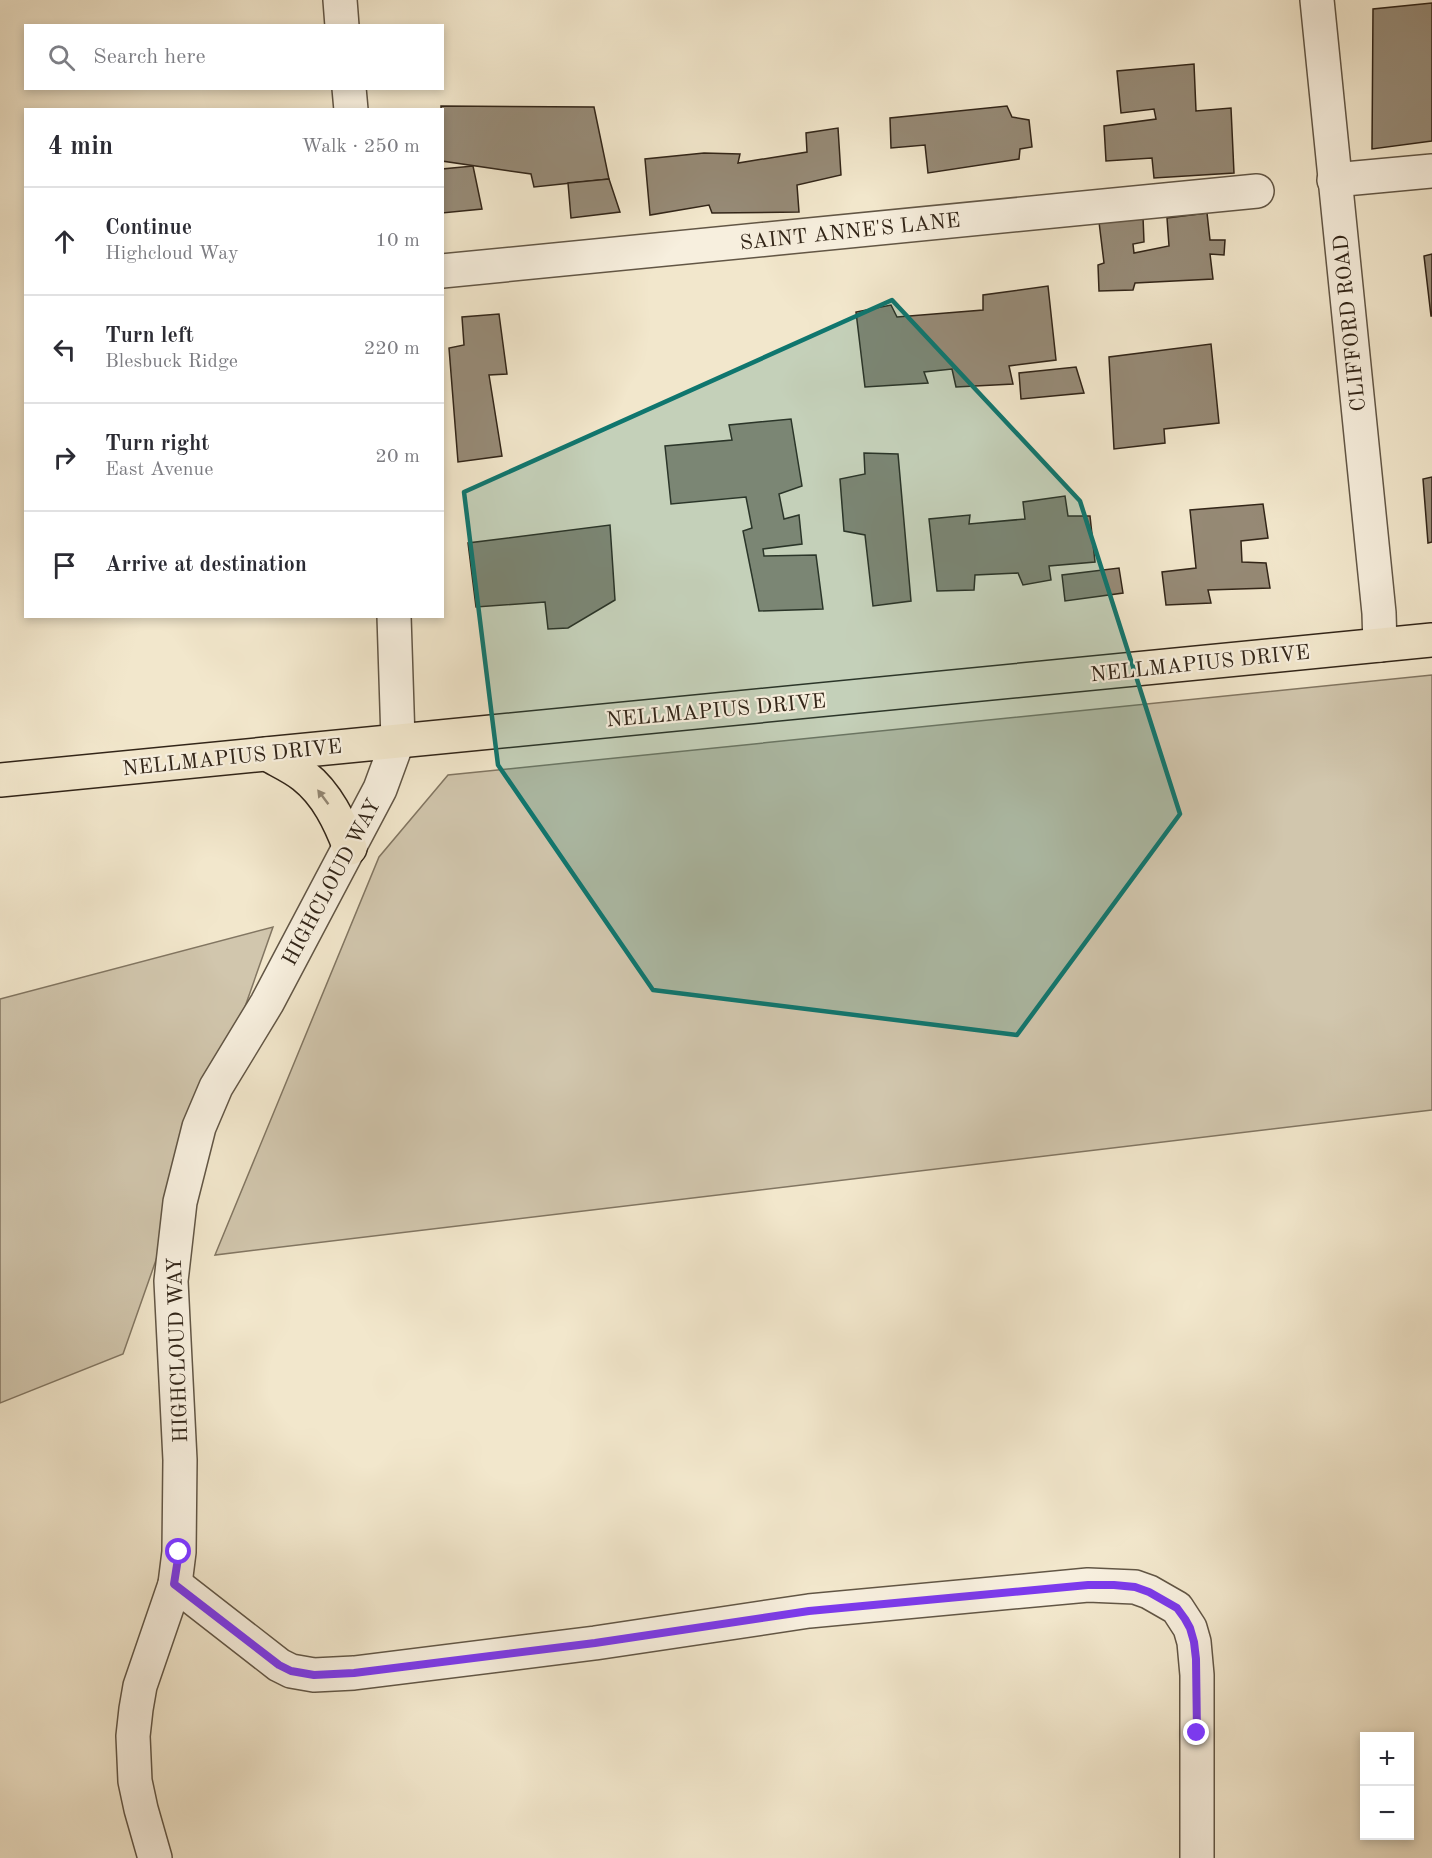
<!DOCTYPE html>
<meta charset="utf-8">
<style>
:root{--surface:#fff;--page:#f7f7f7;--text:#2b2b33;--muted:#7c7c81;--line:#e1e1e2}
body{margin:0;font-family:"Old Standard TT",serif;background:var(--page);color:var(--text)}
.controls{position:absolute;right:18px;bottom:18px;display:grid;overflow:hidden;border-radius:0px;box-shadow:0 3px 9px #0003}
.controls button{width:54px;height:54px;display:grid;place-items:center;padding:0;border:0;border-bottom:2px solid var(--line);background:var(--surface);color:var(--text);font:30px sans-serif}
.stop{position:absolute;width:18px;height:18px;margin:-14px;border:4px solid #7c3aed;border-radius:50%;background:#fff}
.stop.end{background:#7c3aed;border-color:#fff;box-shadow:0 2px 6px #0008}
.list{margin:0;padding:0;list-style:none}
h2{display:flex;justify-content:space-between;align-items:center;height:78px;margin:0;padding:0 24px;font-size:26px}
h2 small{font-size:20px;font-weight:400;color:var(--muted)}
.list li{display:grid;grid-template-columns:39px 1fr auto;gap:18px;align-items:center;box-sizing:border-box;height:108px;padding:0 24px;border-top:2px solid var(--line)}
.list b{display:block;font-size:22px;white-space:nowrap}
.list p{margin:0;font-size:20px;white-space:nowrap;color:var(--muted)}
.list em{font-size:20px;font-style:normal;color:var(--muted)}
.icon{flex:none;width:33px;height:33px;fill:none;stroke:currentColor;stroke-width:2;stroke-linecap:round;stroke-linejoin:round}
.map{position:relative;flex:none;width:1432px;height:1858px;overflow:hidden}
.search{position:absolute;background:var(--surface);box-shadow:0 3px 9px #0003;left:24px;top:24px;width:420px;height:66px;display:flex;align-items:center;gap:15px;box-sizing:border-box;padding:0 21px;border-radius:0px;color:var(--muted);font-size:22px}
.panel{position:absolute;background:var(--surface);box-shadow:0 3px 9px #0003;left:24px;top:108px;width:420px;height:510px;border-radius:0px}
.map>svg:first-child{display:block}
.green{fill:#d1c6ad;stroke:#827662;stroke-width:1.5}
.building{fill:#968a76;stroke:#322518;stroke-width:1.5}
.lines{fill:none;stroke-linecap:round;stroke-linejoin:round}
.minor-casing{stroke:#625645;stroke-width:36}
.major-casing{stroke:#322518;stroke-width:36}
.minor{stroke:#f7efde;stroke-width:33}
.major{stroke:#f2e7cc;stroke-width:33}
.oneway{fill:#928672}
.route{stroke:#7c3aed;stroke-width:8}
.marked{fill:#0f766e;fill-opacity:0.2;stroke:#0f766e;stroke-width:4.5;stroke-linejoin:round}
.labels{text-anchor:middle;stroke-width:4.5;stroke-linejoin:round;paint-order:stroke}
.street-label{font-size:21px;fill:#322518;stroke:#f7efde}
</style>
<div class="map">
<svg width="1432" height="1858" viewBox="0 0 1432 1858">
<rect width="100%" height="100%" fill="#f2e7cc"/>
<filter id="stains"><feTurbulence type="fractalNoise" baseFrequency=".00333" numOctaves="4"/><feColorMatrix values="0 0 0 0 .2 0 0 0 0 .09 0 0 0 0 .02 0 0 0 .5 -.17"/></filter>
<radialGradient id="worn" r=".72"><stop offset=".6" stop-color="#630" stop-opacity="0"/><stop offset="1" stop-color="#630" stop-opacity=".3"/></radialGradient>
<g class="green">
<path d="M 1432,675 L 1432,1110 L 215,1255 L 379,857 L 448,775 Z"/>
<path d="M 273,927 L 123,1354 L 0,1403 L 0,999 Z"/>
</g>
<g class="building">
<path d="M 1432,3 L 1432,141 L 1372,149 L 1373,9 Z"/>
<path d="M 1194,64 L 1196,111 L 1231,108 L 1234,173 L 1154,178 L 1152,158 L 1106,161 L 1104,126 L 1156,119 L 1154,109 L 1121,113 L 1117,71 Z"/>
<path d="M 441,106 L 594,107 L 609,179 L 534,187 L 531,174 L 442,161 Z"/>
<path d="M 1007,106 L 1012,117 L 1029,120 L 1032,147 L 1020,149 L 1019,159 L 928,173 L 925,145 L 891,148 L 890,118 Z"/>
<path d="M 838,128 L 841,175 L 797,185 L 799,212 L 712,213 L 709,205 L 650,215 L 645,159 L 704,153 L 740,154 L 738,163 L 807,152 L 806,133 Z"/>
<path d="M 473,166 L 482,209 L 442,213 L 442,169 Z"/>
<path d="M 609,179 L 620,212 L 571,218 L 568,183 Z"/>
<path d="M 1207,213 L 1210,240 L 1225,240 L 1224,255 L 1210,254 L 1213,279 L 1135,283 L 1133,290 L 1099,291 L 1098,265 L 1104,263 L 1099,222 L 1143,217 L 1144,242 L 1133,244 L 1134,253 L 1169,246 L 1167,218 Z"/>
<path d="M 1432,254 L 1432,316 L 1431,316 L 1424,256 Z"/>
<path d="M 1048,286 L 1056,360 L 1009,366 L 1013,384 L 956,387 L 952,369 L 924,372 L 928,383 L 865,387 L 856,312 L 891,305 L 897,317 L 983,310 L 983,295 Z"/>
<path d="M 499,314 L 507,374 L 489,375 L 502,456 L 458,462 L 449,348 L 464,345 L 462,317 Z"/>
<path d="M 1211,344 L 1219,423 L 1164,429 L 1165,443 L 1114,449 L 1109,357 Z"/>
<path d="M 1076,367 L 1084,393 L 1021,399 L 1019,373 Z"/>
<path d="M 791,419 L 802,486 L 779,494 L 784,519 L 799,515 L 802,544 L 763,549 L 764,556 L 816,555 L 823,609 L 759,611 L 743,531 L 752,528 L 746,497 L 671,504 L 665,446 L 732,440 L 729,425 Z"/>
<path d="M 864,453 L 898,454 L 911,601 L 873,606 L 865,535 L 844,531 L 840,479 L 865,474 Z"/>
<path d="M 1432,477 L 1432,542 L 1428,543 L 1423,479 Z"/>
<path d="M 1065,496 L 1068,516 L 1090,516 L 1095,562 L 1049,566 L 1051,580 L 1023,585 L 1018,573 L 975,575 L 974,590 L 937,591 L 929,519 L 970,515 L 969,524 L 1025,519 L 1023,502 Z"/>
<path d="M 1263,504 L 1268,538 L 1241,541 L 1242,562 L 1266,563 L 1270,588 L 1208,590 L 1211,603 L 1166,605 L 1162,572 L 1196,568 L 1190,510 Z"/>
<path d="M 610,525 L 615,600 L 568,628 L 548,629 L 545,602 L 476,607 L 468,543 Z"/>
<path d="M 1119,568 L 1123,593 L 1065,601 L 1062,575 Z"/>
</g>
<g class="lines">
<g class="minor-casing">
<g id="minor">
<path d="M 340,0 L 342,26"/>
<path d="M 1317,0 L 1379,613 L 1380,645"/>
<path d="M 349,88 L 351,110"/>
<path d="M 1334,180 L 1432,171"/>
<path d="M 442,271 L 1257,191"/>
<path d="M 175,1584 L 279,1665 L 291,1671 L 314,1675 L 354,1673 L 595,1643 L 809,1611 L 1088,1585 L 1135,1587 L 1149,1592 L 1177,1608 L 1190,1628 L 1194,1642 L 1197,1675 L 1197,1858"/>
<path d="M 155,1858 L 141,1809 L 135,1781 L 133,1736 L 136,1709 L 140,1686 L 175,1584 L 179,1552 L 180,1460 L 171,1281 L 180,1202 L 199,1127 L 216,1087 L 267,1003 L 380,789 L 398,740 L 394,616"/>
</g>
</g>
<g class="major-casing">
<g id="major">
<path d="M 267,754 C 279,761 293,767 304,776 C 327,794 340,822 350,848"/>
<path d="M 0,780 L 1432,640"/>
</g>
</g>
<use href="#minor" class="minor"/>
<use href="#major" class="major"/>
</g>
<defs><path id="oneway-solid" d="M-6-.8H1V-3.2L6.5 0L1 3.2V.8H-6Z" transform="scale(1.5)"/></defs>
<use class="oneway" href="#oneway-solid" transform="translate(323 797) rotate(-127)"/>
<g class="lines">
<path class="route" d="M 179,1552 L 174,1584 L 279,1665 L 291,1671 L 314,1675 L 354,1673 L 595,1643 L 809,1611 L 1088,1585 L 1114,1585 L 1135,1587 L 1149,1592 L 1177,1608 L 1185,1619 L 1190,1628 L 1194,1642 L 1196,1659 L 1197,1733"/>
</g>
<path class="marked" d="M 892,300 L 1080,501 L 1180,814 L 1017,1035 L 653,990 L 498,765 L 464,492 Z"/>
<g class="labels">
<g class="street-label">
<text transform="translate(850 231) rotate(-6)" y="7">SAINT ANNE'S LANE</text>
<text transform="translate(1349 323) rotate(-96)" y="7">CLIFFORD ROAD</text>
<text transform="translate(1200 663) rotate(-6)" y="7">NELLMAPIUS DRIVE</text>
<text transform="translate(716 710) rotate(-5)" y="7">NELLMAPIUS DRIVE</text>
<text transform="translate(232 757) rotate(-6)" y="7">NELLMAPIUS DRIVE</text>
<text transform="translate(331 882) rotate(-62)" y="7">HIGHCLOUD WAY</text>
<text transform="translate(177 1350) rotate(-92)" y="7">HIGHCLOUD WAY</text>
</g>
</g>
<rect width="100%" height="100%" filter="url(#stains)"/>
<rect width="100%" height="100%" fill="url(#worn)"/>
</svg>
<div class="controls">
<button>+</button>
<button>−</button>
</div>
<div class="stop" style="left:179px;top:1552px"></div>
<div class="stop end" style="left:1197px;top:1733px"></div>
<div class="search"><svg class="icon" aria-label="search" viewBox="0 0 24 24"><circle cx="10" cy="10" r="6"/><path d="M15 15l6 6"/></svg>Search here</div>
<section class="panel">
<h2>4 min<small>Walk · 250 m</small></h2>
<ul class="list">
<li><svg class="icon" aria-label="ahead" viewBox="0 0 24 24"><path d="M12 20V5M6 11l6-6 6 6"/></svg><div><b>Continue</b><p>Highcloud Way</p></div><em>10 m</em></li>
<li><svg class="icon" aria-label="left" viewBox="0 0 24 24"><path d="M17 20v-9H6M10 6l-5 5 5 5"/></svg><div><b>Turn left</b><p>Blesbuck Ridge</p></div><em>220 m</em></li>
<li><svg class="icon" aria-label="right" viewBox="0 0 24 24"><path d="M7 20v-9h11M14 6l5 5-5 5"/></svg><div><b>Turn right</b><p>East Avenue</p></div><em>20 m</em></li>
<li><svg class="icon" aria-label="arrive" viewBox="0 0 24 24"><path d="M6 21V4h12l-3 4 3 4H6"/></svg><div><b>Arrive at destination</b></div></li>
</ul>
</section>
</div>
